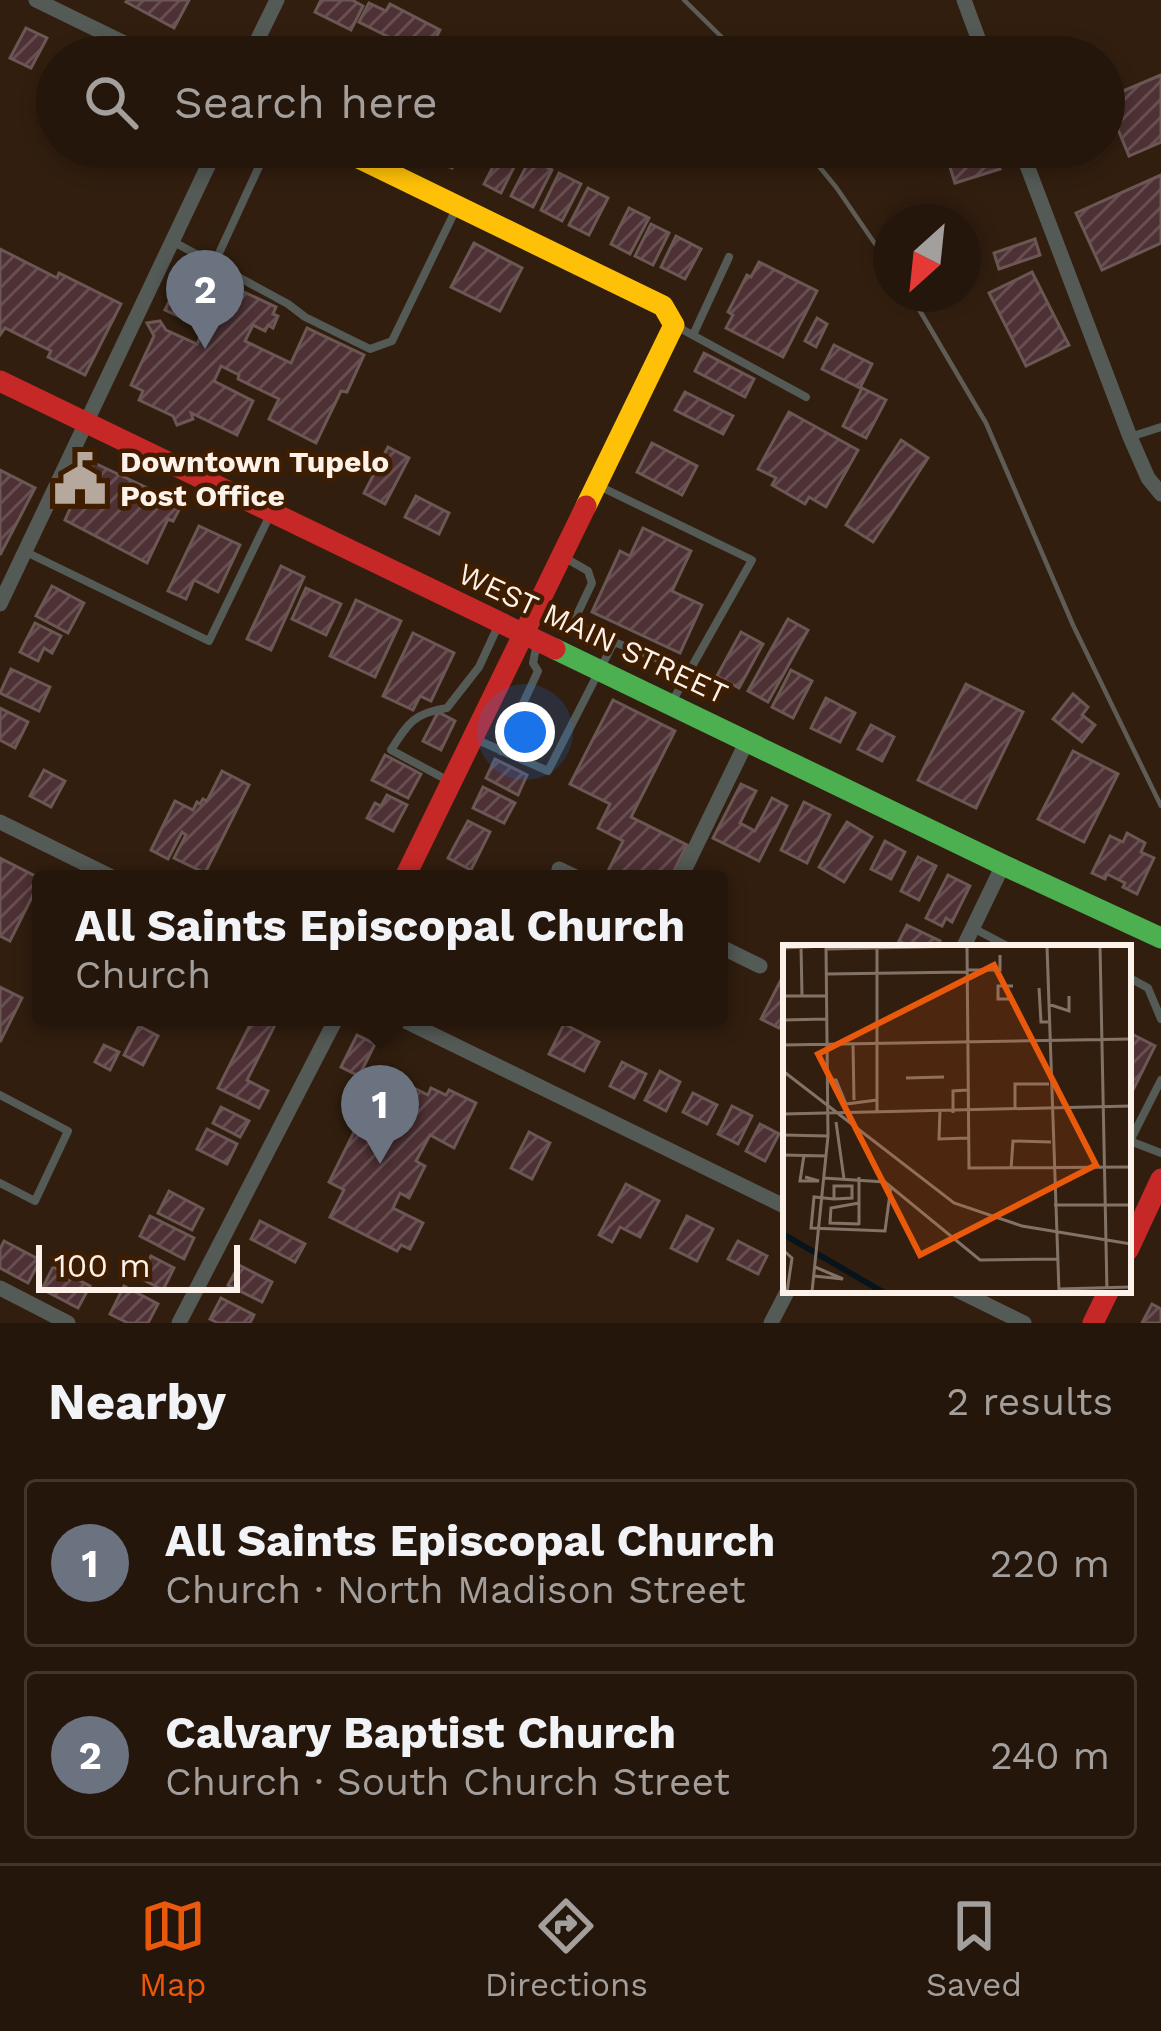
<!DOCTYPE html>
<meta charset="utf-8">
<style>
:root{--surface:#25160b;--page:#2d1f14;--text:#f1f3f6;--muted:#a39f9d;--line:#42352c;--accent:#ea580c}
body{margin:0;font-family:"Work Sans",sans-serif;background:var(--page);color:var(--text)}
.compass{position:absolute;left:873px;top:204px;width:108px;height:108px;border-radius:50%;background:var(--surface);box-shadow:0 6px 18px #0003;rotate:207deg}
.scale{position:absolute;left:36px;bottom:30px;width:204px;box-sizing:border-box;padding-left:12px;border:6px solid #fdf2ea;border-top:0;font-size:33px;line-height:42px;white-space:nowrap;color:#fdf2ea;-webkit-text-stroke:9px #3f1d01;paint-order:stroke}
.you{position:absolute;left:525px;top:732px;width:42px;height:42px;margin:-30px;border:9px solid #fff;border-radius:50%;background:#1a73e8;box-shadow:0 0 0 18px #1a73e833}
.badge{display:grid;place-items:center;width:78px;height:78px;border-radius:50%;background:var(--accent);color:#fff;font-size:39px;font-weight:700}
.pin{position:absolute;translate:-50% -99px;filter:drop-shadow(0 3px 6px #0008)}
.pin::after{content:'';position:absolute;top:63px;width:42px;height:36px;background:inherit;clip-path:polygon(0 0,100% 0,50% 100%)}
.popup{position:absolute;left:32px;top:870px;width:696px;height:156px;box-sizing:border-box;display:grid;place-content:center;border-radius:12px;background:var(--surface);filter:drop-shadow(0 3px 9px #0005);font-size:39px;white-space:nowrap;color:var(--muted)}
.popup b{font-size:45px;color:var(--text)}
.popup::after{content:'';position:absolute;left:50%;top:100%;margin-left:-24px;border:24px solid transparent;border-top-color:var(--surface)}
.list{margin:0;padding:0;list-style:none}
h2{display:flex;justify-content:space-between;align-items:center;height:156px;margin:0;padding:0 48px;font-size:51px}
h2 small{font-size:39px;font-weight:400;color:var(--muted)}
.list li{display:grid;grid-template-columns:78px 1fr auto;gap:36px;align-items:center;box-sizing:border-box;height:168px;margin:0 24px 24px;padding:0 24px;border:3px solid var(--line);border-radius:12px}
.list b{display:block;font-size:45px;white-space:nowrap}
.list p{margin:0;font-size:39px;white-space:nowrap;color:var(--muted)}
.list em{font-size:39px;font-style:normal;color:var(--muted)}
.icon{flex:none;width:66px;height:66px;fill:none;stroke:currentColor;stroke-width:2;stroke-linecap:round;stroke-linejoin:round}
.map{position:relative;flex:none;width:1161px;height:1323px;overflow:hidden}
.search{position:absolute;background:var(--surface);box-shadow:0 6px 18px #0003;left:36px;right:36px;top:36px;height:132px;display:flex;align-items:center;gap:30px;box-sizing:border-box;padding:0 42px;border-radius:66px;color:var(--muted);font-size:45px}
.sheet{height:540px;background:var(--surface)}
nav{display:flex;justify-content:space-around;align-items:center;box-sizing:border-box;height:168px;border-top:3px solid var(--line);background:var(--surface);font-size:33px;color:var(--muted)}
nav a{display:grid;justify-items:center;gap:6px}
nav .on{color:var(--accent)}
.map>svg:first-child{display:block}
.building{fill:url(#building-hatch);stroke:#6b5754;stroke-width:3}
.lines{fill:none;stroke-linecap:round;stroke-linejoin:round}
.lane{stroke:#545a56;stroke-width:8}
.street{stroke:#545a56;stroke-width:15}
.fast{stroke:#4caf50;stroke-width:21}
.slow{stroke:#ffc107;stroke-width:21}
.jam{stroke:#c62828;stroke-width:21}
.rail{stroke:#5f5c55;stroke-width:4.5}
.labels{text-anchor:middle;stroke-width:9;stroke-linejoin:round;paint-order:stroke}
.poi-label{font-size:30px;font-weight:bold;fill:#fdf2ea;stroke:#3f1d01;text-anchor:start}
.street-label{font-size:30px;fill:#fdf2ea;stroke:#3f1d01}
.inset-river{fill:none;stroke:#08141b;stroke-width:6}
.inset-road{fill:none;stroke:#837367;stroke-width:3}
.view{fill:#e8590c;fill-opacity:0.15;stroke:#e8590c;stroke-width:6}
.inset-edge{fill:none;stroke:#fdf2ea;stroke-width:6}
</style>
<div class="map">
<svg width="1161" height="1323" viewBox="0 0 1161 1323">
<defs>
<pattern id="building-hatch" width="6" height="6" patternUnits="userSpaceOnUse" patternTransform="scale(3)"><rect width="6" height="6" fill="#4e3134"/><path d="M-1 1l2-2M0 6l6-6M5 7l2-2" fill="none" stroke="#684f52"/></pattern>
</defs>
<rect width="100%" height="100%" fill="#311e0f"/>
<g class="building">
<path d="M 128,0 L 189,0 L 174,28 L 126,2 Z"/>
<path d="M 321,0 L 352,0 L 363,6 L 351,30 L 315,12 Z"/>
<path d="M 369,3 L 386,11 L 390,4 L 440,30 L 427,56 L 359,22 Z"/>
<path d="M 26,28 L 47,38 L 31,68 L 10,58 Z"/>
<path d="M 1161,75 L 1161,142 L 1129,156 L 1117,127 L 1104,132 L 1104,99 Z"/>
<path d="M 441,147 L 463,147 L 452,168 L 435,160 Z"/>
<path d="M 993,149 L 1000,169 L 955,183 L 949,164 Z"/>
<path d="M 497,159 L 514,167 L 501,193 L 484,184 Z"/>
<path d="M 530,159 L 552,170 L 533,207 L 511,196 Z"/>
<path d="M 559,173 L 581,184 L 562,221 L 541,210 Z"/>
<path d="M 1161,175 L 1161,243 L 1102,270 L 1076,213 Z"/>
<path d="M 588,188 L 608,198 L 589,235 L 569,225 Z"/>
<path d="M 629,208 L 649,218 L 630,254 L 611,244 Z"/>
<path d="M 651,224 L 669,233 L 653,265 L 635,256 Z"/>
<path d="M 676,236 L 701,249 L 685,279 L 661,267 Z"/>
<path d="M 1035,239 L 1040,255 L 999,269 L 994,253 Z"/>
<path d="M 474,243 L 522,268 L 500,311 L 451,287 Z"/>
<path d="M 0,249 L 57,278 L 59,273 L 121,304 L 85,375 L 48,357 L 51,351 L 5,328 L 0,335 Z"/>
<path d="M 759,262 L 817,291 L 783,357 L 726,328 L 733,315 L 728,312 L 747,275 L 751,277 Z"/>
<path d="M 186,265 L 276,307 L 273,314 L 278,316 L 273,328 L 268,325 L 265,331 L 253,325 L 245,341 L 291,363 L 307,328 L 364,355 L 347,392 L 341,391 L 316,443 L 269,419 L 279,399 L 238,379 L 239,375 L 221,366 L 214,381 L 253,401 L 237,435 L 191,413 L 193,419 L 177,425 L 173,416 L 139,400 L 143,391 L 131,385 L 154,336 L 147,323 L 160,321 L 166,330 L 197,344 L 204,328 L 165,310 Z"/>
<path d="M 1032,272 L 1069,345 L 1026,366 L 989,293 Z"/>
<path d="M 817,318 L 827,324 L 816,347 L 805,341 Z"/>
<path d="M 834,345 L 872,364 L 860,388 L 822,369 Z"/>
<path d="M 704,353 L 754,379 L 745,397 L 695,371 Z"/>
<path d="M 862,388 L 886,400 L 866,438 L 843,426 Z"/>
<path d="M 685,392 L 733,416 L 723,434 L 675,410 Z"/>
<path d="M 789,412 L 858,450 L 826,507 L 809,497 L 805,504 L 772,485 L 776,478 L 758,469 Z"/>
<path d="M 901,440 L 928,458 L 873,542 L 846,525 Z"/>
<path d="M 652,443 L 697,466 L 682,495 L 637,472 Z"/>
<path d="M 388,447 L 409,458 L 385,504 L 364,493 Z"/>
<path d="M 86,459 L 177,502 L 175,508 L 179,510 L 173,521 L 168,519 L 147,563 L 65,520 L 75,498 L 68,495 L 72,488 L 63,484 L 74,462 L 83,466 Z"/>
<path d="M 0,470 L 35,488 L 0,555 Z"/>
<path d="M 416,496 L 449,513 L 439,534 L 405,517 Z"/>
<path d="M 199,526 L 240,545 L 218,592 L 194,580 L 186,599 L 168,591 Z"/>
<path d="M 643,528 L 691,551 L 672,591 L 702,605 L 680,653 L 592,612 L 620,551 L 630,556 Z"/>
<path d="M 281,566 L 304,577 L 271,650 L 247,639 Z"/>
<path d="M 52,586 L 84,603 L 68,633 L 36,616 Z"/>
<path d="M 306,588 L 341,604 L 326,635 L 292,619 Z"/>
<path d="M 356,600 L 401,621 L 375,677 L 330,656 Z"/>
<path d="M 788,619 L 808,630 L 768,702 L 748,691 Z"/>
<path d="M 35,623 L 61,636 L 52,653 L 44,648 L 38,661 L 20,652 Z"/>
<path d="M 741,632 L 763,644 L 739,688 L 717,676 Z"/>
<path d="M 413,633 L 454,653 L 431,701 L 420,696 L 413,710 L 383,696 Z"/>
<path d="M 11,669 L 50,687 L 39,711 L 0,693 Z"/>
<path d="M 791,670 L 812,681 L 793,718 L 772,707 Z"/>
<path d="M 966,684 L 1023,712 L 976,808 L 918,780 Z"/>
<path d="M 1073,694 L 1088,707 L 1082,715 L 1095,725 L 1082,742 L 1053,719 Z"/>
<path d="M 826,698 L 855,713 L 840,742 L 811,728 Z"/>
<path d="M 613,700 L 675,731 L 631,817 L 687,845 L 670,879 L 623,879 L 608,871 L 623,841 L 598,828 L 610,804 L 570,784 Z"/>
<path d="M 0,708 L 28,722 L 15,748 L 0,740 Z"/>
<path d="M 438,712 L 455,721 L 441,750 L 423,741 Z"/>
<path d="M 871,725 L 894,737 L 882,761 L 858,749 Z"/>
<path d="M 1073,751 L 1118,774 L 1084,842 L 1038,819 Z"/>
<path d="M 385,755 L 421,774 L 408,798 L 372,780 Z"/>
<path d="M 495,759 L 527,775 L 518,795 L 486,778 Z"/>
<path d="M 44,770 L 65,781 L 51,807 L 30,796 Z"/>
<path d="M 222,771 L 249,785 L 205,873 L 174,858 L 186,835 L 182,832 L 168,859 L 151,850 L 175,801 L 193,810 L 197,802 L 200,804 L 203,799 L 207,801 Z"/>
<path d="M 741,784 L 756,791 L 740,823 L 755,831 L 772,798 L 787,806 L 759,861 L 713,838 Z"/>
<path d="M 483,787 L 515,803 L 504,823 L 473,808 Z"/>
<path d="M 387,795 L 407,805 L 393,831 L 367,818 L 375,803 L 381,806 Z"/>
<path d="M 804,802 L 830,815 L 807,863 L 781,850 Z"/>
<path d="M 468,821 L 490,832 L 471,870 L 448,858 Z"/>
<path d="M 847,822 L 872,837 L 844,882 L 819,867 Z"/>
<path d="M 1127,833 L 1145,843 L 1141,852 L 1154,858 L 1137,894 L 1123,887 L 1125,883 L 1107,874 L 1105,879 L 1092,873 L 1110,836 L 1123,842 Z"/>
<path d="M 885,841 L 905,852 L 891,879 L 871,869 Z"/>
<path d="M 918,857 L 936,866 L 919,900 L 901,891 Z"/>
<path d="M 0,858 L 41,879 L 10,941 L 0,936 Z"/>
<path d="M 948,875 L 970,886 L 952,922 L 946,918 L 942,926 L 926,918 Z"/>
<path d="M 907,925 L 940,941 L 936,948 L 913,948 L 899,941 Z"/>
<path d="M 786,970 L 786,1014 L 779,1028 L 761,1019 Z"/>
<path d="M 0,987 L 22,998 L 0,1042 Z"/>
<path d="M 254,1017 L 279,1017 L 247,1080 L 268,1091 L 259,1108 L 218,1088 Z"/>
<path d="M 564,1024 L 599,1042 L 584,1071 L 549,1054 Z"/>
<path d="M 139,1026 L 158,1036 L 143,1065 L 124,1055 Z"/>
<path d="M 1128,1032 L 1155,1046 L 1128,1100 Z"/>
<path d="M 357,1035 L 375,1044 L 359,1076 L 341,1067 Z"/>
<path d="M 104,1045 L 119,1052 L 110,1070 L 95,1062 Z"/>
<path d="M 622,1062 L 646,1074 L 634,1098 L 610,1086 Z"/>
<path d="M 660,1071 L 680,1082 L 666,1111 L 645,1100 Z"/>
<path d="M 384,1073 L 428,1095 L 431,1088 L 446,1095 L 449,1090 L 476,1103 L 454,1148 L 430,1135 L 416,1161 L 425,1166 L 409,1198 L 400,1193 L 393,1208 L 423,1223 L 410,1249 L 401,1245 L 397,1251 L 330,1217 L 344,1190 L 329,1182 L 361,1118 L 387,1131 L 391,1123 L 366,1110 Z"/>
<path d="M 693,1093 L 717,1105 L 707,1124 L 683,1112 Z"/>
<path d="M 732,1106 L 752,1116 L 738,1144 L 718,1134 Z"/>
<path d="M 221,1107 L 249,1121 L 240,1137 L 213,1123 Z"/>
<path d="M 760,1124 L 779,1134 L 765,1161 L 746,1151 Z"/>
<path d="M 207,1129 L 237,1144 L 227,1164 L 197,1149 Z"/>
<path d="M 529,1132 L 550,1143 L 532,1179 L 511,1168 Z"/>
<path d="M 626,1184 L 659,1201 L 640,1237 L 620,1227 L 612,1242 L 599,1235 Z"/>
<path d="M 169,1191 L 203,1209 L 192,1230 L 158,1213 Z"/>
<path d="M 150,1216 L 194,1238 L 184,1259 L 140,1236 Z"/>
<path d="M 687,1216 L 713,1229 L 697,1261 L 671,1248 Z"/>
<path d="M 260,1221 L 305,1244 L 295,1262 L 251,1239 Z"/>
<path d="M 4,1241 L 40,1260 L 28,1283 L 0,1268 L 0,1249 Z"/>
<path d="M 738,1241 L 767,1256 L 758,1274 L 728,1259 Z"/>
<path d="M 151,1256 L 174,1268 L 163,1290 L 140,1278 Z"/>
<path d="M 239,1265 L 272,1282 L 262,1302 L 228,1285 Z"/>
<path d="M 53,1267 L 90,1286 L 78,1308 L 42,1289 Z"/>
<path d="M 124,1286 L 158,1304 L 148,1323 L 128,1323 L 110,1314 Z"/>
<path d="M 221,1298 L 254,1315 L 250,1323 L 218,1323 L 210,1319 Z"/>
<path d="M 1152,1304 L 1161,1309 L 1161,1323 L 1142,1323 Z"/>
</g>
<g class="lines">
<g class="lane">
<path d="M 172,241 L 288,304 L 305,317 L 370,349 L 392,341 L 457,207"/>
<path d="M 214,264 L 268,147"/>
<path d="M 676,326 L 806,397"/>
<path d="M 693,335 L 729,257"/>
<path d="M 1130,437 L 1161,427"/>
<path d="M 597,485 L 752,560 L 673,700"/>
<path d="M 26,552 L 209,641 L 270,515"/>
<path d="M 562,556 L 588,571 L 592,583 L 573,623 L 614,642"/>
<path d="M 473,738 L 548,771 L 614,642 L 689,671"/>
<path d="M 501,751 L 538,671 L 533,663 L 537,643"/>
<path d="M 449,781 L 391,750 C 408,723 414,713 447,708 L 479,667 L 498,626"/>
<path d="M 973,928 L 1011,948"/>
<path d="M 1128,977 L 1148,988 L 1161,1019"/>
<path d="M 1161,1080 L 1130,1141 L 1161,1153"/>
<path d="M 0,1095 L 68,1131 L 35,1201 L 0,1183"/>
</g>
<g class="street">
<path d="M 36,0 L 153,57"/>
<path d="M 964,0 L 985,57"/>
<path d="M 249,57 L 277,0"/>
<path d="M 1020,147 L 1130,437 L 1148,478 L 1161,494"/>
<path d="M 0,604 L 217,147"/>
<path d="M 0,822 L 116,879"/>
<path d="M 559,869 L 580,879"/>
<path d="M 680,879 L 747,741"/>
<path d="M 719,946 L 760,966"/>
<path d="M 963,948 L 1003,865"/>
<path d="M 397,1017 L 786,1207"/>
<path d="M 0,1288 L 68,1323"/>
<path d="M 957,1290 L 1024,1323"/>
<path d="M 179,1323 L 337,1017"/>
<path d="M 771,1323 L 788,1290"/>
</g>
<path class="fast" d="M 555,649 L 1003,865 L 1161,938"/>
<path class="slow" d="M 336,147 L 663,306 L 674,325 L 586,506"/>
<g class="jam">
<path d="M 0,381 L 555,649"/>
<path d="M 404,879 L 586,506"/>
<path d="M 1128,1250 L 1161,1179"/>
<path d="M 1093,1323 L 1109,1290"/>
</g>
<g class="rail">
<path d="M 684,0 L 742,57"/>
<path d="M 803,147 L 836,187 L 891,267"/>
<path d="M 910,294 L 986,423 L 1073,625 L 1161,806"/>
</g>
</g>
<defs>
<g id="civic-bare" transform="scale(4.14)"><path d="M-.6-6.5H3V-4.5H.6V-3L4-1V1h2V6H-6V1h2V-1L-.6-3ZM-1.2 2.5V6h2.4V2.5Z" fill="#b6a89d" stroke="#3f1d01" stroke-width="2.5" paint-order="stroke"/></g>
</defs>
<g fill-rule="evenodd">
<use href="#civic-bare" x="80" y="479"/>
</g>
<g class="labels">
<g class="poi-label">
<text x="120" y="472">Downtown Tupelo<tspan x="120" dy="34">Post Office</tspan></text>
</g>
<g class="street-label">
<text transform="translate(593 634) rotate(25)" y="10">WEST MAIN STREET</text>
</g>
</g>
<g transform="translate(783 945)">
<rect width="348" height="348" fill="#311e0f"/>
<path class="inset-river" d="M 0,289 L 100,347"/>
<path class="inset-road" d="M 18,1 L 19,51M 184,1 L 186,223 L 348,222M 264,1 L 276,347M 317,1 L 324,347M 0,3 L 43,1M 43,4 L 183,1M 184,25 L 217,25 L 217,10M 44,29 L 184,27M 230,41 L 215,41 L 215,54 L 230,54M 256,43 L 258,77 L 265,77M 0,51 L 44,51M 265,59 L 286,66 L 286,51M 0,75 L 44,74M 70,99 L 71,155M 0,100 L 348,94M 0,126 L 171,258 L 239,281 L 348,299M 123,133 L 161,132M 46,135 L 53,135 L 63,159 L 94,155M 232,163 L 232,139 L 266,139M 157,165 L 156,194 L 185,193M 94,167 L 94,1M 170,168 L 170,146 L 184,145M 0,169 L 348,161M 53,177 L 61,234M 0,190 L 45,191M 0,210 L 44,211M 21,210 L 17,236 L 36,236 L 22,232M 228,224 L 230,196 L 268,197M 76,232 L 76,280M 40,233 L 102,237 L 197,315 L 275,314M 51,254 L 51,241 L 69,241 L 69,253 L 51,254 L 31,252 L 28,283 L 102,286 L 108,241M 271,260 L 348,260M 76,279 L 47,278 L 48,263 L 76,258M 0,305 L 9,313 L 4,347M 31,331 L 60,334 L 32,322M 276,344 L 348,342M 29,347 L 45,191 L 43,1"/>
<path class="view" d="M 211,20 L 313,220 L 137,310 L 35,109 Z"/>
<rect width="348" height="348" class="inset-edge"/>
</g>
</svg>
<svg class="compass" viewBox="-18 -18 36 36"><path d="M0-13l5 13h-10z" fill="#e53935"/><path d="M0 13l5-13h-10z" fill="#a39f9d"/></svg>
<div class="scale">100 m</div>
<div class="you"></div>
<div class="pin badge" style="left:380px;top:1164px;background:#6b7280">1</div>
<div class="popup"><b>All Saints Episcopal Church</b>Church</div>
<div class="pin badge" style="left:205px;top:349px;background:#6b7280">2</div>
<div class="search"><svg class="icon" aria-label="search" viewBox="0 0 24 24"><circle cx="10" cy="10" r="6"/><path d="M15 15l6 6"/></svg>Search here</div>
</div>
<section class="sheet">
<h2>Nearby<small>2 results</small></h2>
<ul class="list">
<li><span class="badge" style="background:#6b7280">1</span><div><b>All Saints Episcopal Church</b><p>Church · North Madison Street</p></div><em>220 m</em></li>
<li><span class="badge" style="background:#6b7280">2</span><div><b>Calvary Baptist Church</b><p>Church · South Church Street</p></div><em>240 m</em></li>
</ul>
</section>
<nav>
<a class="on"><svg class="icon" aria-label="map" viewBox="0 0 24 24"><path d="M3 6l6-2 6 2 6-2v14l-6 2-6-2-6 2zM9 4v14M15 6v14"/></svg>Map</a>
<a><svg class="icon" aria-label="directions" viewBox="0 0 24 24"><path d="M12 3l9 9-9 9-9-9zM9 14v-3h6M13 9l2 2-2 2"/></svg>Directions</a>
<a><svg class="icon" aria-label="saved" viewBox="0 0 24 24"><path d="M7 4h10v16l-5-4-5 4z"/></svg>Saved</a>
</nav>
